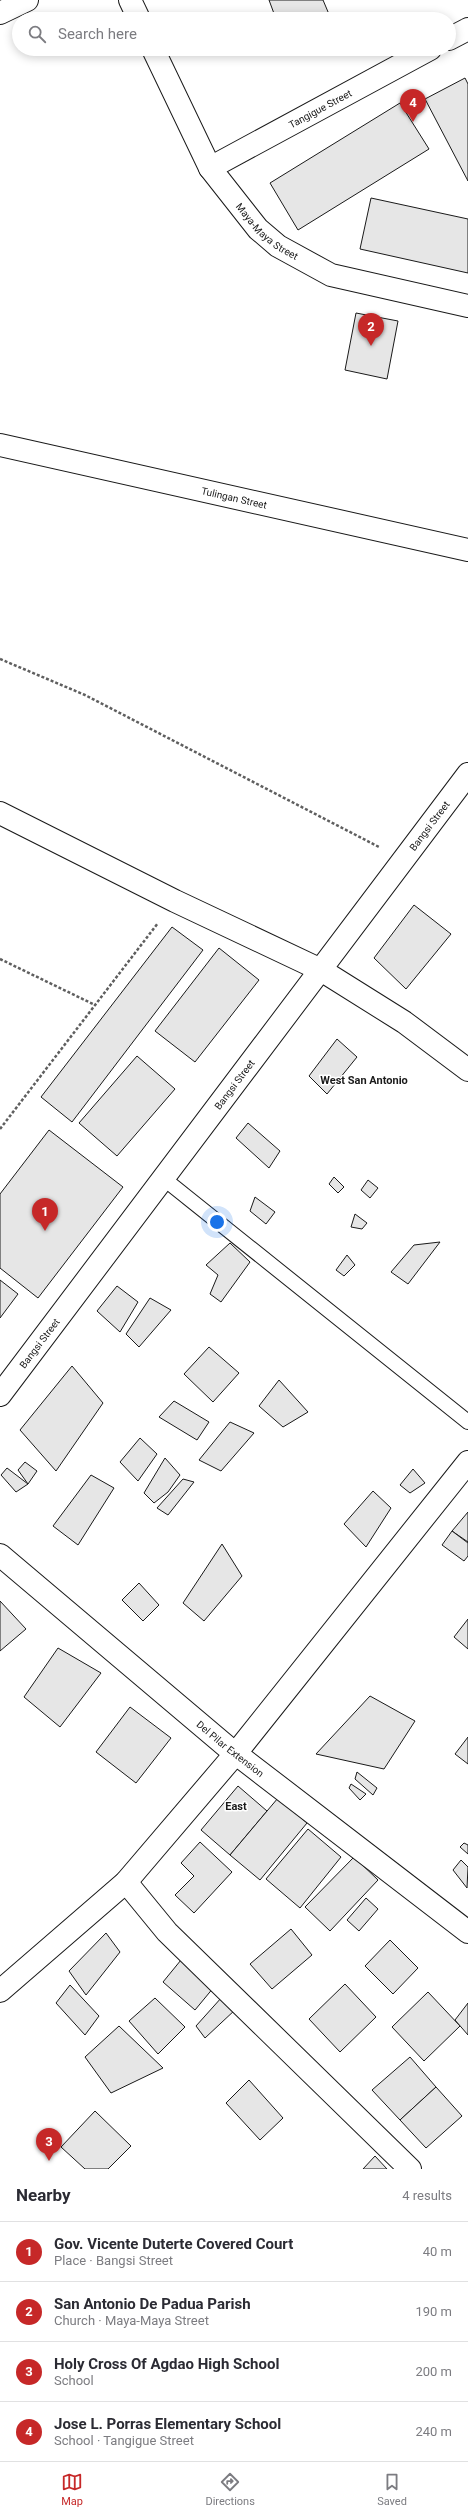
<!DOCTYPE html>
<meta charset="utf-8">
<style>
:root{--surface:#fff;--page:#f7f7f7;--text:#2b2b33;--muted:#7c7c81;--line:#e1e1e2;--accent:#c62828}
body{margin:0;font-family:Roboto,sans-serif;background:var(--page);color:var(--text)}
.you{position:absolute;left:217px;top:1222px;width:14px;height:14px;margin:-10px;border:3px solid #fff;border-radius:50%;background:#1a73e8;box-shadow:0 0 0 6px #1a73e833}
.badge{display:grid;place-items:center;width:26px;height:26px;border-radius:50%;background:var(--accent);color:#fff;font-size:13px;font-weight:700}
.pin{position:absolute;translate:-50% -33px;filter:drop-shadow(0 1px 2px #0008)}
.pin::after{content:'';position:absolute;top:21px;width:14px;height:12px;background:inherit;clip-path:polygon(0 0,100% 0,50% 100%)}
.list{margin:0;padding:0;list-style:none}
h2{display:flex;justify-content:space-between;align-items:center;height:52px;margin:0;padding:0 16px;font-size:17px}
h2 small{font-size:13px;font-weight:400;color:var(--muted)}
.list li{display:grid;grid-template-columns:26px 1fr auto;gap:12px;align-items:center;box-sizing:border-box;height:60px;padding:0 16px;border-top:1px solid var(--line)}
.list b{display:block;font-size:15px;white-space:nowrap}
.list p{margin:0;font-size:13px;white-space:nowrap;color:var(--muted)}
.list em{font-size:13px;font-style:normal;color:var(--muted)}
.icon{flex:none;width:22px;height:22px;fill:none;stroke:currentColor;stroke-width:2;stroke-linecap:round;stroke-linejoin:round}
.map{position:relative;flex:none;width:468px;height:2169px;overflow:hidden}
.search{position:absolute;background:var(--surface);box-shadow:0 2px 10px #0003;left:12px;right:12px;top:12px;height:44px;display:flex;align-items:center;gap:10px;box-sizing:border-box;padding:0 14px;border-radius:22px;color:var(--muted);font-size:15px}
.sheet{height:292px;background:var(--surface)}
nav{display:flex;justify-content:space-around;align-items:center;box-sizing:border-box;height:56px;border-top:1px solid var(--line);background:var(--surface);font-size:11px;color:var(--muted)}
nav a{display:grid;justify-items:center;gap:2px}
nav .on{color:var(--accent)}
.map>svg:first-child{display:block}
.building{fill:#e6e6e6;stroke:#1a1a1a}
.lines{fill:none;stroke-linecap:round;stroke-linejoin:round}
.lane-casing{stroke:#1a1a1a;stroke-width:16}
.street-casing{stroke:#1a1a1a;stroke-width:24}
.secondary-casing{stroke:#1a1a1a;stroke-width:24}
.path{stroke:#5f5f5f;stroke-width:2.5;stroke-dasharray:3 2;stroke-linecap:butt}
.lane{stroke:#fff;stroke-width:14}
.street{stroke:#fff;stroke-width:22}
.secondary{stroke:#fff;stroke-width:22}
.labels{text-anchor:middle;stroke-width:3;stroke-linejoin:round;paint-order:stroke}
.street-label{font-size:10px;fill:#1a1a1a;stroke:#fff}
.neighbourhood-label{font-size:11px;font-weight:bold;fill:#1a1a1a;stroke:#fff}
</style>
<div class="map">
<svg width="468" height="2169" viewBox="0 0 468 2169">
<rect width="100%" height="100%" fill="#fff"/>
<g class="building">
<path d="M 269,0 L 323,0 L 331,19 L 276,19 Z"/>
<path d="M 288,49 L 301,49 L 290,53 Z"/>
<path d="M 465,78 L 468,84 L 468,181 L 425,99 Z"/>
<path d="M 400,103 L 429,149 L 298,230 L 270,183 Z"/>
<path d="M 371,198 L 468,219 L 468,273 L 360,249 Z"/>
<path d="M 356,313 L 398,321 L 387,379 L 345,370 Z"/>
<path d="M 414,905 L 451,934 L 406,989 L 374,958 Z"/>
<path d="M 172,927 L 203,950 L 72,1122 L 41,1097 Z"/>
<path d="M 219,948 L 259,980 L 195,1062 L 155,1031 Z"/>
<path d="M 337,1039 L 357,1057 L 327,1094 L 309,1076 Z"/>
<path d="M 137,1056 L 175,1089 L 117,1156 L 79,1123 Z"/>
<path d="M 248,1123 L 280,1151 L 269,1168 L 236,1138 Z"/>
<path d="M 49,1130 L 123,1187 L 38,1298 L 0,1268 L 0,1194 Z"/>
<path d="M 334,1177 L 344,1187 L 338,1193 L 329,1184 Z"/>
<path d="M 368,1180 L 378,1188 L 370,1198 L 361,1190 Z"/>
<path d="M 255,1197 L 275,1212 L 266,1224 L 250,1211 Z"/>
<path d="M 355,1214 L 367,1223 L 362,1229 L 351,1227 Z"/>
<path d="M 440,1242 L 408,1284 L 391,1272 L 414,1245 Z"/>
<path d="M 230,1243 L 250,1262 L 221,1302 L 210,1294 L 218,1275 L 206,1265 Z"/>
<path d="M 347,1255 L 355,1265 L 344,1276 L 336,1270 Z"/>
<path d="M 0,1280 L 18,1294 L 0,1318 Z"/>
<path d="M 117,1286 L 138,1302 L 120,1332 L 97,1311 Z"/>
<path d="M 150,1298 L 171,1310 L 139,1347 L 126,1334 Z"/>
<path d="M 209,1347 L 239,1373 L 213,1402 L 184,1374 Z"/>
<path d="M 72,1366 L 103,1403 L 56,1471 L 20,1430 Z"/>
<path d="M 279,1380 L 308,1412 L 283,1427 L 259,1406 Z"/>
<path d="M 174,1401 L 209,1422 L 197,1440 L 159,1417 Z"/>
<path d="M 230,1422 L 254,1433 L 221,1471 L 199,1460 Z"/>
<path d="M 140,1438 L 157,1454 L 138,1481 L 120,1462 Z"/>
<path d="M 165,1458 L 180,1475 L 168,1492 L 154,1503 L 144,1493 Z"/>
<path d="M 25,1462 L 37,1471 L 28,1484 L 18,1470 Z"/>
<path d="M 7,1468 L 28,1484 L 16,1492 L 1,1475 Z"/>
<path d="M 413,1469 L 425,1483 L 410,1493 L 400,1485 Z"/>
<path d="M 91,1475 L 114,1488 L 78,1545 L 53,1526 Z"/>
<path d="M 183,1479 L 194,1482 L 168,1515 L 157,1508 Z"/>
<path d="M 373,1491 L 391,1508 L 366,1547 L 344,1524 Z"/>
<path d="M 468,1512 L 468,1542 L 452,1531 Z"/>
<path d="M 452,1531 L 468,1543 L 468,1556 L 464,1561 L 442,1545 Z"/>
<path d="M 222,1544 L 242,1576 L 204,1621 L 183,1603 Z"/>
<path d="M 139,1583 L 159,1605 L 143,1621 L 122,1600 Z"/>
<path d="M 0,1601 L 26,1629 L 0,1651 Z"/>
<path d="M 468,1619 L 468,1649 L 454,1637 Z"/>
<path d="M 58,1648 L 101,1673 L 60,1727 L 24,1697 Z"/>
<path d="M 370,1696 L 415,1721 L 384,1769 L 316,1754 Z"/>
<path d="M 130,1707 L 171,1738 L 136,1783 L 96,1752 Z"/>
<path d="M 468,1737 L 468,1764 L 455,1754 Z"/>
<path d="M 357,1772 L 377,1788 L 373,1795 L 355,1779 Z"/>
<path d="M 351,1784 L 366,1794 L 360,1800 L 349,1788 Z"/>
<path d="M 238,1786 L 267,1811 L 230,1855 L 201,1830 Z"/>
<path d="M 278,1798 L 307,1823 L 260,1880 L 230,1855 Z"/>
<path d="M 308,1829 L 341,1857 L 300,1908 L 266,1879 Z"/>
<path d="M 200,1842 L 232,1872 L 194,1913 L 175,1895 L 194,1876 L 181,1863 Z"/>
<path d="M 464,1843 L 468,1845 L 468,1854 L 460,1847 Z"/>
<path d="M 354,1857 L 378,1880 L 330,1931 L 305,1907 Z"/>
<path d="M 461,1860 L 468,1867 L 467,1888 L 453,1870 Z"/>
<path d="M 366,1898 L 378,1909 L 359,1931 L 347,1920 Z"/>
<path d="M 291,1929 L 312,1955 L 272,1989 L 250,1964 Z"/>
<path d="M 106,1933 L 120,1952 L 86,1995 L 69,1971 Z"/>
<path d="M 390,1940 L 418,1968 L 393,1994 L 365,1966 Z"/>
<path d="M 181,1960 L 214,1987 L 195,2010 L 163,1982 Z"/>
<path d="M 345,1984 L 376,2017 L 340,2052 L 309,2019 Z"/>
<path d="M 70,1985 L 99,2016 L 85,2035 L 56,2003 Z"/>
<path d="M 428,1992 L 460,2026 L 424,2061 L 392,2027 Z"/>
<path d="M 222,1997 L 236,2009 L 205,2038 L 196,2026 Z"/>
<path d="M 155,1998 L 185,2027 L 158,2054 L 129,2021 Z"/>
<path d="M 468,2003 L 468,2035 L 455,2020 Z"/>
<path d="M 119,2026 L 163,2068 L 111,2093 L 85,2057 Z"/>
<path d="M 410,2057 L 436,2087 L 400,2120 L 372,2090 Z"/>
<path d="M 249,2080 L 283,2118 L 260,2140 L 226,2103 Z"/>
<path d="M 436,2087 L 462,2116 L 426,2148 L 400,2120 Z"/>
<path d="M 95,2111 L 131,2146 L 108,2169 L 85,2169 L 61,2147 Z"/>
<path d="M 375,2156 L 387,2169 L 363,2169 Z"/>
</g>
<g class="lines">
<g class="lane-casing">
<path id="lane" d="M 163,1178 L 468,1422"/>
</g>
<g class="street-casing">
<g id="street">
<path d="M 449,39 L 468,29"/>
<path id="s1" d="M 210,168 L 430,49"/>
<path id="s2" d="M 0,445 L 468,550"/>
<path d="M 0,813 L 175,901 L 321,970 L 404,1022 L 468,1070"/>
<path id="s3" d="M 0,1395 L 468,774"/>
<path id="s4" d="M 0,1555 L 226,1746 L 468,1932"/>
<path d="M 126,1882 L 167,1932 L 410,2169"/>
<path d="M 0,1991 L 126,1882 L 236,1753 L 468,1462"/>
</g>
</g>
<g class="secondary-casing">
<g id="secondary">
<path d="M 130,0 L 139,19"/>
<path d="M 0,13 L 27,0"/>
<path id="s5" d="M 153,49 L 210,168 L 258,229 L 278,246 L 331,275 L 468,306"/>
</g>
</g>
<g class="path">
<path d="M 0,659 L 85,695 L 379,847"/>
<path d="M 0,959 L 95,1005"/>
<path d="M 0,1129 L 158,923"/>
</g>
<use href="#lane" class="lane"/>
<use href="#street" class="street"/>
<use href="#secondary" class="secondary"/>
</g>
<g class="labels">
<g class="street-label">
<text dy="4" stroke="none"><textPath href="#s1" startOffset="125">Tangigue Street</textPath></text>
<text dy="4" stroke="none"><textPath href="#s5" startOffset="218">Maya-Maya Street</textPath></text>
<text dy="4" stroke="none"><textPath href="#s2" startOffset="240">Tulingan Street</textPath></text>
<text dy="4" stroke="none"><textPath href="#s3" startOffset="713">Bangsi Street</textPath></text>
<text dy="4" stroke="none"><textPath href="#s3" startOffset="389">Bangsi Street</textPath></text>
<text dy="4" stroke="none"><textPath href="#s3" startOffset="65">Bangsi Street</textPath></text>
<text dy="4" stroke="none"><textPath href="#s4" startOffset="301">Del Pilar Extension</textPath></text>
</g>
<g class="neighbourhood-label">
<text x="364" y="1084">West San Antonio</text>
<text x="236" y="1810">East</text>
</g>
</g>
</svg>
<div class="you"></div>
<div class="pin badge" style="left:45px;top:1231px">1</div>
<div class="pin badge" style="left:371px;top:346px">2</div>
<div class="pin badge" style="left:49px;top:2161px">3</div>
<div class="pin badge" style="left:413px;top:122px">4</div>
<div class="search"><svg class="icon" aria-label="search" viewBox="0 0 24 24"><circle cx="10" cy="10" r="6"/><path d="M15 15l6 6"/></svg>Search here</div>
</div>
<section class="sheet">
<h2>Nearby<small>4 results</small></h2>
<ul class="list">
<li><span class="badge">1</span><div><b>Gov. Vicente Duterte Covered Court</b><p>Place · Bangsi Street</p></div><em>40 m</em></li>
<li><span class="badge">2</span><div><b>San Antonio De Padua Parish</b><p>Church · Maya-Maya Street</p></div><em>190 m</em></li>
<li><span class="badge">3</span><div><b>Holy Cross Of Agdao High School</b><p>School</p></div><em>200 m</em></li>
<li><span class="badge">4</span><div><b>Jose L. Porras Elementary School</b><p>School · Tangigue Street</p></div><em>240 m</em></li>
</ul>
</section>
<nav>
<a class="on"><svg class="icon" aria-label="map" viewBox="0 0 24 24"><path d="M3 6l6-2 6 2 6-2v14l-6 2-6-2-6 2zM9 4v14M15 6v14"/></svg>Map</a>
<a><svg class="icon" aria-label="directions" viewBox="0 0 24 24"><path d="M12 3l9 9-9 9-9-9zM9 14v-3h6M13 9l2 2-2 2"/></svg>Directions</a>
<a><svg class="icon" aria-label="saved" viewBox="0 0 24 24"><path d="M7 4h10v16l-5-4-5 4z"/></svg>Saved</a>
</nav>
